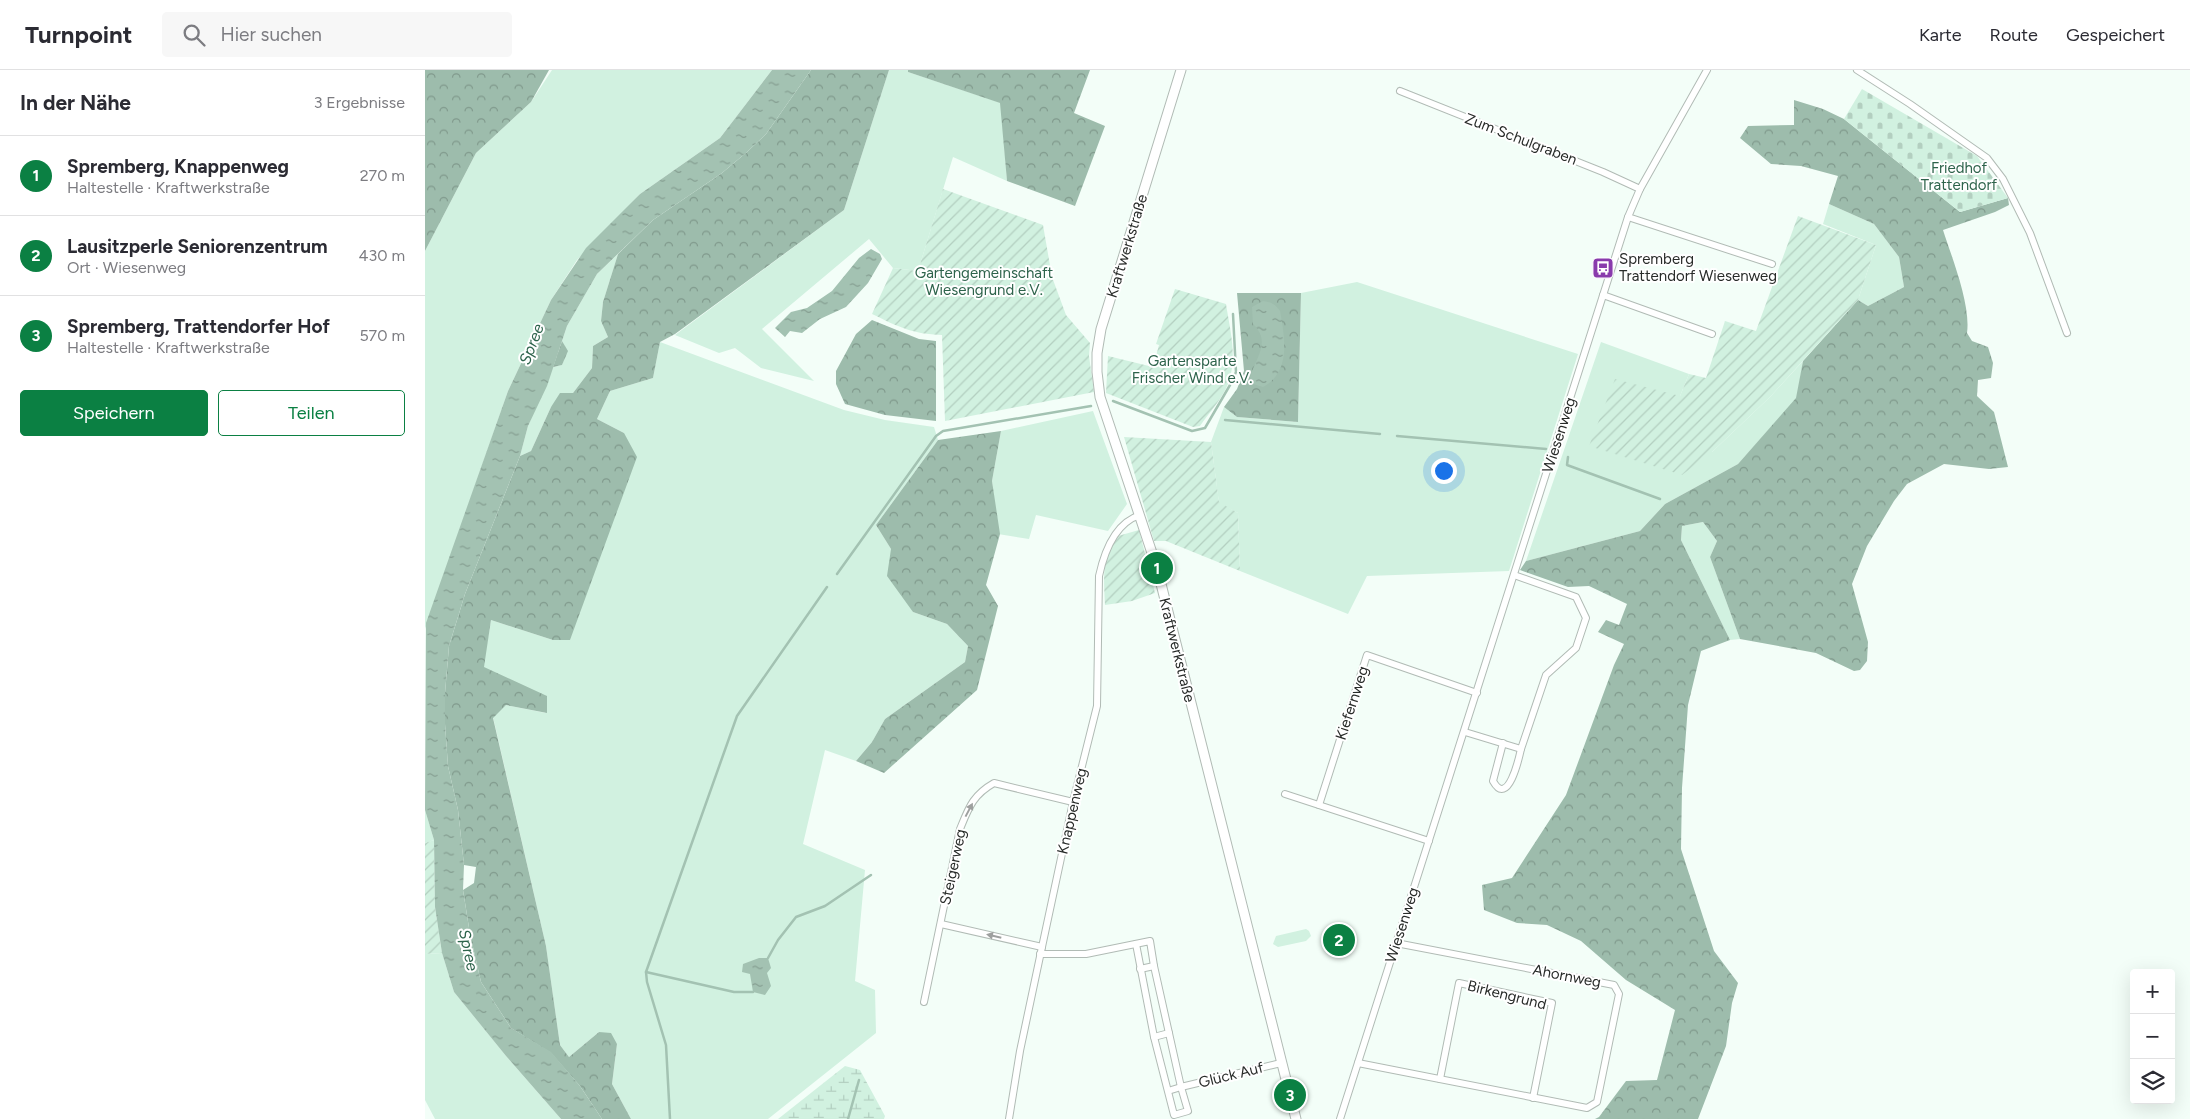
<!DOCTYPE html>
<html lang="de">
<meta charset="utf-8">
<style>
:root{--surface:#fff;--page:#f7f7f7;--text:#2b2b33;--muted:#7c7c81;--line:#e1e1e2;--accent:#0b8043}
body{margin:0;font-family:Figtree,sans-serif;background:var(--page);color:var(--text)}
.controls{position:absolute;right:15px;bottom:15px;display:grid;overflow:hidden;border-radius:5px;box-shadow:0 5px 20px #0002}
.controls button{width:45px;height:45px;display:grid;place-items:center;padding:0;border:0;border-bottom:1px solid var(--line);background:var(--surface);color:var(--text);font:25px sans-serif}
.you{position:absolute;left:1018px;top:400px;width:18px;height:18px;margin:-12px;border:4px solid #fff;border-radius:50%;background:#1a73e8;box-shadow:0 0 0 8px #1a73e833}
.badge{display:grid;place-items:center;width:32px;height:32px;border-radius:50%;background:var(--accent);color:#fff;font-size:16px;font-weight:700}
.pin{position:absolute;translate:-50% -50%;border:2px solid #fff;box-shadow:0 1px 5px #0006}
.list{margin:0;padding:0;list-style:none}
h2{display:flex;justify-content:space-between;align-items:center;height:65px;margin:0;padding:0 20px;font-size:21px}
h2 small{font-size:16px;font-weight:400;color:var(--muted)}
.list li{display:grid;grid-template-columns:32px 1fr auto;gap:15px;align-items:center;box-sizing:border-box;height:80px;padding:0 20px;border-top:1px solid var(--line)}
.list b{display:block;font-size:19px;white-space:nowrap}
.list p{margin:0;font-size:16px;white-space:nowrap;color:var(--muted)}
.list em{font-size:16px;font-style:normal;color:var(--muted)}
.actions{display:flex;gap:10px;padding:15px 20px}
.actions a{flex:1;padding:11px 0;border:1px solid var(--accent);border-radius:5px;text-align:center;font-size:18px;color:var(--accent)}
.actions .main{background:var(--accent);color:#fff}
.icon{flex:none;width:28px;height:28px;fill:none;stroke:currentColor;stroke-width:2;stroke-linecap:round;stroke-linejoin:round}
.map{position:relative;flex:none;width:1765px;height:1049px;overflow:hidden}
header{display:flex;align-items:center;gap:30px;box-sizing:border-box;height:70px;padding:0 25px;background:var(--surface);border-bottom:1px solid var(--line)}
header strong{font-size:24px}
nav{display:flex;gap:28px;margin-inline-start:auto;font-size:18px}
.search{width:350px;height:45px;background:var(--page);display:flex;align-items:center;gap:12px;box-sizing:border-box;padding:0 18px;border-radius:5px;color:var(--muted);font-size:19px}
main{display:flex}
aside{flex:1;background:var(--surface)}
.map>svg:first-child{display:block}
.grass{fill:#d1f1e0}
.forest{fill:url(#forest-crowns)}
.wetland{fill:url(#wetland-marsh)}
.cemetery{fill:url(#cemetery-stones)}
.garden{fill:url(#garden-furrows)}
.water{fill:url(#water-ripples)}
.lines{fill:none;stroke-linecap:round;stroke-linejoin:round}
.stream{stroke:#a3c2b2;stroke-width:2.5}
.minor-casing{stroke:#b1bbb5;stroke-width:8}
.secondary-casing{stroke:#b1bbb5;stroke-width:11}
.minor{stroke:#fff;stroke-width:6}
.secondary{stroke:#fff;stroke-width:9}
.oneway{fill:#9ea09f}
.labels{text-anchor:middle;stroke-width:4;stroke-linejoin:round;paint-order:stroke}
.street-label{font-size:15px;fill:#282b29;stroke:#fff}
.park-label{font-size:15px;fill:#2d634b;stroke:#fff}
.poi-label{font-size:15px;fill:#282b29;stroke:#fff;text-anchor:start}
.water-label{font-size:16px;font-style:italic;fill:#2e644c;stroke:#fff}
</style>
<header>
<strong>Turnpoint</strong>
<div class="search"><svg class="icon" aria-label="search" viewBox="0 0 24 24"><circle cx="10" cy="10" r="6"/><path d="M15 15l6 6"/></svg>Hier suchen</div>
<nav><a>Karte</a><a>Route</a><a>Gespeichert</a></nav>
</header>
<main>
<aside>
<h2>In der Nähe<small>3 Ergebnisse</small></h2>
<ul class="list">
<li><span class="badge">1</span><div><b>Spremberg, Knappenweg</b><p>Haltestelle · Kraftwerkstraße</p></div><em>270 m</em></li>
<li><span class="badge">2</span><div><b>Lausitzperle Seniorenzentrum</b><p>Ort · Wiesenweg</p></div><em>430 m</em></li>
<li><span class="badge">3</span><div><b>Spremberg, Trattendorfer Hof</b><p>Haltestelle · Kraftwerkstraße</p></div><em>570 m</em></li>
</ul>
<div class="actions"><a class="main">Speichern</a><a>Teilen</a></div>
</aside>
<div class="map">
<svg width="1765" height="1049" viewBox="0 0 1765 1049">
<defs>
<pattern id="forest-crowns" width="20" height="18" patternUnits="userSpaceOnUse" patternTransform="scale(1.25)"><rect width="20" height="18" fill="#9dbcac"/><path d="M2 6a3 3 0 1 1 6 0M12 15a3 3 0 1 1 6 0" fill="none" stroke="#80998c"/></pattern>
<pattern id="wetland-marsh" width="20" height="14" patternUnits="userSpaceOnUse" patternTransform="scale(1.25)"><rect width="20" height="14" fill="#d1f1e0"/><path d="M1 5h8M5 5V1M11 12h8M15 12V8" fill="none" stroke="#b3cfc0"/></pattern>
<pattern id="cemetery-stones" width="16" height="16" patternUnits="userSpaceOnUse" patternTransform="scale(1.25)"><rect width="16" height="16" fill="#d1f1e0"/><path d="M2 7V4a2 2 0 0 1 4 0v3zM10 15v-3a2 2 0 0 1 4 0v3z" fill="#b3cfc0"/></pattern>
<pattern id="garden-furrows" width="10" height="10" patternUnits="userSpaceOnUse" patternTransform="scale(1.25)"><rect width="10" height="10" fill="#d1f1e0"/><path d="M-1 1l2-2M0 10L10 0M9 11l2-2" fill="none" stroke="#b3cfc0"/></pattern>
<pattern id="water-ripples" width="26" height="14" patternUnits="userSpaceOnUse" patternTransform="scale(1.25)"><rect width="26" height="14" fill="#a3c2b2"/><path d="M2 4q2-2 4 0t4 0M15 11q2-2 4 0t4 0" fill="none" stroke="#859e91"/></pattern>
</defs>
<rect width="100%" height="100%" fill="#f3fef8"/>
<g class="grass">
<path d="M 127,0 L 347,0 L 295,68 L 215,124 L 152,190 L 126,230 L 83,321 L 0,559 L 0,181 L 51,83 L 106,32 Z"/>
<path d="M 464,0 L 483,0 L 483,2 L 576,33 L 582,111 L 528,87 L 493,201 L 468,198 L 444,169 L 337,259 L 389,311 L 336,298 L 310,278 L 294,283 L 250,265 L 419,140 Z"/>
<path d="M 1404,134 L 1449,154 L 1474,187 L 1479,217 L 1443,236 L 1433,230 L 1451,175 L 1398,154 Z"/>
<path d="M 193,184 L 178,232 L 176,251 L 183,267 L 168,276 L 167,298 L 148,323 L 126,337 L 106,381 L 95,386 L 103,356 L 128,297 L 137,295 L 142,281 L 137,271 L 142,256 L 172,204 Z"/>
<path d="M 932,212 L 1153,284 L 1084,501 L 942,506 L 923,544 L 815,501 L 813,443 L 794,433 L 786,372 L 799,337 L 812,347 L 873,352 L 876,223 Z"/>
<path d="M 235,272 L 419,340 L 460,350 L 509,357 L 513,370 L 451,455 L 466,479 L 488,542 L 522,554 L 543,576 L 540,592 L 460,649 L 447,672 L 431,691 L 400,680 L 378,774 L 440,800 L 430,911 L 450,920 L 451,963 L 343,1049 L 206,1049 L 187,1014 L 192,974 L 174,962 L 144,987 L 135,975 L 121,876 L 68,647 L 81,635 L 121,643 L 58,597 L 66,550 L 128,570 L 199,363 L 172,349 L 185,321 L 228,308 Z"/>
<path d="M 1176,272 L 1264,304 L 1255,326 L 1287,382 L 1345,327 L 1378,291 L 1372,328 L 1313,394 L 1240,434 L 1215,461 L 1101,491 Z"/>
<path d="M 668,341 L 702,434 L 683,461 L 611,445 L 604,469 L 573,464 L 567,411 L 576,361 Z"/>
<path d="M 1278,452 L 1292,471 L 1285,487 L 1315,569 L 1305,570 L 1256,470 L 1257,456 Z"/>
<path d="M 0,740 L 9,770 L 0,773 Z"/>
<path d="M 881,859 L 884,861 L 886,866 L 881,871 L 853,877 L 848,874 L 851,866 Z"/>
<path d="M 17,883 L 29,922 L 81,986 L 136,1049 L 10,1049 L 0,1030 L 0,884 Z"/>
</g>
<g class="forest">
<path d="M 0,0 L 124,0 L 106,32 L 51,83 L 0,181 Z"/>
<path d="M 386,0 L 464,0 L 419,140 L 250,264 L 235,272 L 228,308 L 185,321 L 172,349 L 199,363 L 212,387 L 145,570 L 128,570 L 66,550 L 59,597 L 122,626 L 122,643 L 81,635 L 68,648 L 121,876 L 135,975 L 144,987 L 174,962 L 186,963 L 192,974 L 187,1014 L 206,1049 L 177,1049 L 155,1016 L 126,983 L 86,958 L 56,912 L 45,864 L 38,820 L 49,813 L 51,797 L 39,795 L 33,740 L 23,696 L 20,654 L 20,623 L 24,576 L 40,524 L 95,386 L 106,381 L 126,337 L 135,323 L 148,323 L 167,298 L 168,276 L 183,267 L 176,251 L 178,232 L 193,184 L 228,150 L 297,103 L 322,82 L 341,64 Z"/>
<path d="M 483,0 L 665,0 L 649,43 L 680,56 L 650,136 L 582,111 L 575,33 L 483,2 Z"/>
<path d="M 1369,30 L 1398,39 L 1419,49 L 1535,142 L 1583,128 L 1584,135 L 1570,142 L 1518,160 C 1527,188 1546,235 1542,263 L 1547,271 L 1563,277 L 1568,293 L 1566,308 L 1553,310 L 1552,326 L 1569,342 L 1583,397 L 1564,399 L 1519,394 L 1482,414 L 1469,431 L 1442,476 L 1427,514 L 1443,572 L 1442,591 L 1435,600 L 1429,601 L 1391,583 L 1315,569 L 1285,487 L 1292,471 L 1278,452 L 1257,456 L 1256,470 L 1305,570 L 1276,581 L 1263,635 L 1257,718 L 1256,779 L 1289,881 L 1313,913 L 1307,933 L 1301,976 L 1273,1049 L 1170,1049 L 1174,1047 L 1201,1011 L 1232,1010 L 1250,940 L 1201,910 L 1156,871 L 1122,855 L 1092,853 L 1059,840 L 1057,815 L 1087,808 L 1141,725 L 1189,595 L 1199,574 L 1173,562 L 1181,550 L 1194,555 L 1202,534 L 1164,516 L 1143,517 L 1095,500 L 1101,491 L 1215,461 L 1240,434 L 1313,394 L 1371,328 L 1378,291 L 1433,230 L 1443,236 L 1479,217 L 1474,187 L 1449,154 L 1404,134 L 1413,106 L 1376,96 L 1346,94 L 1315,68 L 1323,56 L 1369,55 Z"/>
<path d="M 812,223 L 876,223 L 873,352 L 812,347 L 799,337 L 812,319 L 819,301 Z"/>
<path d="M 447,250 L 494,269 L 511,271 L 511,351 L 460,345 L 420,334 L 411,314 L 411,301 L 431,264 Z"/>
<path d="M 137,271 L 143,281 L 137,295 L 128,297 Z"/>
<path d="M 576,361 L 567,411 L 575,464 L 561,515 L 573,536 L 552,620 L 459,703 L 431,691 L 447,672 L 460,649 L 540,592 L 543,576 L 522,554 L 488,542 L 462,506 L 466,479 L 451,455 L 513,370 Z"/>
</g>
<path class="wetland" d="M 420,996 L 435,1000 L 460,1046 L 459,1049 L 353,1049 Z"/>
<path class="cemetery" d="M 1437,19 L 1552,86 L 1583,128 L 1535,142 L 1419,49 Z"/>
<g class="garden">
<path d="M 518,119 L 618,155 L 627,207 L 641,245 L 665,273 L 664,286 L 669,322 L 520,351 L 517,265 C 487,264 474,257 447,244 L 468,198 L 493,201 Z"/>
<path d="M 1373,146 L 1451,175 L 1433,230 L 1345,327 L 1287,382 L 1257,405 L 1164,376 L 1190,309 L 1255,326 L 1264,304 L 1281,308 L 1300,251 L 1331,261 Z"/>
<path d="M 750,219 L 801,234 C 805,260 813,288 803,314 C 797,329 784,343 775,356 L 768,357 L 681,323 L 683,286 L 728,297 L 734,275 L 731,274 Z"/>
<path d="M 699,367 L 786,372 L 794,432 L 813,443 L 815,501 L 741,471 L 729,471 Z"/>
<path d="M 714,460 L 730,523 L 707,531 L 680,535 C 679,505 676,492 693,466 Z"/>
<path d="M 9,770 L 10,837 L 17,883 L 0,884 L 0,773 Z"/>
</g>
<g class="water">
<path d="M 347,0 L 386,0 L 341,64 L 322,82 L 297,103 L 228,150 L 172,204 L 142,256 L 122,316 L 103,356 L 95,386 L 40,524 L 24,576 L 20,623 L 20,654 L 23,696 L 33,740 L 39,795 L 38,820 L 45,864 L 56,912 L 86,958 L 126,982 L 155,1016 L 177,1049 L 136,1049 L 81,986 L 29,922 L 17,883 L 10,837 L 9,770 L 0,740 L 1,553 L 83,321 L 126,230 L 161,178 L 215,124 L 295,68 Z"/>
<path d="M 446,179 L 455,184 L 457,189 L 443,213 L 421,237 L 395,249 L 377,263 L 365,261 L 360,267 L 350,258 L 366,242 L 382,238 L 407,221 L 434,188 Z"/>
<path d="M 838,231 C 846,232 850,234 855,241 C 860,268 866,302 838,317 L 825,313 C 824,294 850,275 828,254 L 827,237 Z"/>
<path d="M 334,888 L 343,888 L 346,898 L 342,903 L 346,916 L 340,925 L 328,922 L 325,904 L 317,902 L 318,894 Z"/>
</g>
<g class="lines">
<g class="stream">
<path d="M 688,331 L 767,361 L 780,358 L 805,315 L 811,302 L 808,244"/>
<path d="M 800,350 L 955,364"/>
<path d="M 972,366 L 1121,379"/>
<path d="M 1143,387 L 1142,395 L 1235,429"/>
<path d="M 412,504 L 511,366 L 518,361 L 666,336"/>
<path d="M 343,888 L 353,870 L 371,847 L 400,836 L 446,805"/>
<path d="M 221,902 L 309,922 L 328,922"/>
<path d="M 245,1049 L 241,975 L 222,912 L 221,902 L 312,646 L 402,517"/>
<path d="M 423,1049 L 434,1010"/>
</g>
<g class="minor-casing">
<g id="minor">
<path d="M 1432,0 L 1485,34 L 1562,88 L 1578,109 L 1605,163 L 1642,263"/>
<path d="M 975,21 L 1178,102 L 1215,119"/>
<path d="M 1203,147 L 1347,194"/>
<path d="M 1178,225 L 1287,264"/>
<path d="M 1040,662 L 1096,679 L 1121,605 L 1151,578 L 1161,548 L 1151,527 L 1089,505"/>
<path d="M 1078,673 L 1068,711 C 1083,738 1094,688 1096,679"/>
<path d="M 860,724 L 1004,771"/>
<path d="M 894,735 L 942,585 L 1052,623"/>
<path d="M 516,854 L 617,877"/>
<path d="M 711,874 L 729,967 L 749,1045 L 763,1041 L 756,1017 L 743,1021"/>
<path d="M 615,884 L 661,884 L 725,871 L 729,896 L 756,1017 L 856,993"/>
<path d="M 715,899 L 729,896"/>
<path d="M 499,932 L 535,759 C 544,737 548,725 569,713 L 648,732"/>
<path d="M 729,967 L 744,963"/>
<path d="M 933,993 L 1162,1038 L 1172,1032 L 1194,924 L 1189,915 L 971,873"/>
<path d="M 1015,1009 L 1034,913 L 1127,933 L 1108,1028"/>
<path d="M 584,1049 L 595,981 L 617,877 L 648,732 L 672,636 L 674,506 C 679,483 690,453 715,445"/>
<path d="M 915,1049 L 1203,147 L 1215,119 L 1282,0"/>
</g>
</g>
<g class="secondary-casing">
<path id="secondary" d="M 756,0 L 676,259 L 672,283 L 672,302 L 675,327 L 732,498 L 871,1049"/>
</g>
<use href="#minor" class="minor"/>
<use href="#secondary" class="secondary"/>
</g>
<defs><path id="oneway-solid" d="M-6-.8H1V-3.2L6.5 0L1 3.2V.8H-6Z" transform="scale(1.25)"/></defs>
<g class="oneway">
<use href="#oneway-solid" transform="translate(544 740) rotate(-62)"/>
<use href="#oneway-solid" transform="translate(569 866) rotate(-167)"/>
</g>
<defs>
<g id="bus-square" transform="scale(1.125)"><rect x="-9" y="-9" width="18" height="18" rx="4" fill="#893bac" stroke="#fff"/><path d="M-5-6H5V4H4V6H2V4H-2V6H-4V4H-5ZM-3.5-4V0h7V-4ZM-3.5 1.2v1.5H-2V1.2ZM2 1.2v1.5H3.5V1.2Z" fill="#fff"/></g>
</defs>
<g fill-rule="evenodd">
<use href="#bus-square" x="1178" y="198"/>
</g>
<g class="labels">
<g class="street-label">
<text transform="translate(1096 69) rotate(21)" y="5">Zum Schulgraben</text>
<text transform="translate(702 176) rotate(-73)" y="5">Kraftwerkstraße</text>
<text transform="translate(1134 365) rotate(-72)" y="5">Wiesenweg</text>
<text transform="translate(752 580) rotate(76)" y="5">Kraftwerkstraße</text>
<text transform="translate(927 633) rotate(-72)" y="5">Kiefernweg</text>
<text transform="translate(647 741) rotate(-77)" y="5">Knappenweg</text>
<text transform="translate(528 797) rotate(-78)" y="5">Steigerweg</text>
<text transform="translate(977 855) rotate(-72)" y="5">Wiesenweg</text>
<text transform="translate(1142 906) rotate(11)" y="5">Ahornweg</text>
<text transform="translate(1082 925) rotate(14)" y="5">Birkengrund</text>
<text transform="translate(806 1005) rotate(-14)" y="5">Glück Auf</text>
</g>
<g class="park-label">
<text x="1534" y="103">Friedhof<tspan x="1534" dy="17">Trattendorf</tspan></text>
<text x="559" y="208">Gartengemeinschaft<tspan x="559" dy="17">Wiesengrund e.V.</tspan></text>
<text x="767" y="296">Gartensparte<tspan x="767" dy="17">Frischer Wind e.V.</tspan></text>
</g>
<g class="poi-label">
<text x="1194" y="194">Spremberg<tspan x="1194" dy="17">Trattendorf Wiesenweg</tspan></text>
</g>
<g class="water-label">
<text transform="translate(106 274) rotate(-69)" y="6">Spree</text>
<text transform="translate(44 880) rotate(78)" y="6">Spree</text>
</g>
</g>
</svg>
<div class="controls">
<button>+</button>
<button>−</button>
<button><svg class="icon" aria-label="layers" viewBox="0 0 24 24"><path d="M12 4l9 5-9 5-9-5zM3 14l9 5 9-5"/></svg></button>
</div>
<div class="you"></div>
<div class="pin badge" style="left:732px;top:498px">1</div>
<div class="pin badge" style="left:914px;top:870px">2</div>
<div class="pin badge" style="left:865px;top:1025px">3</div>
</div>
</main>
